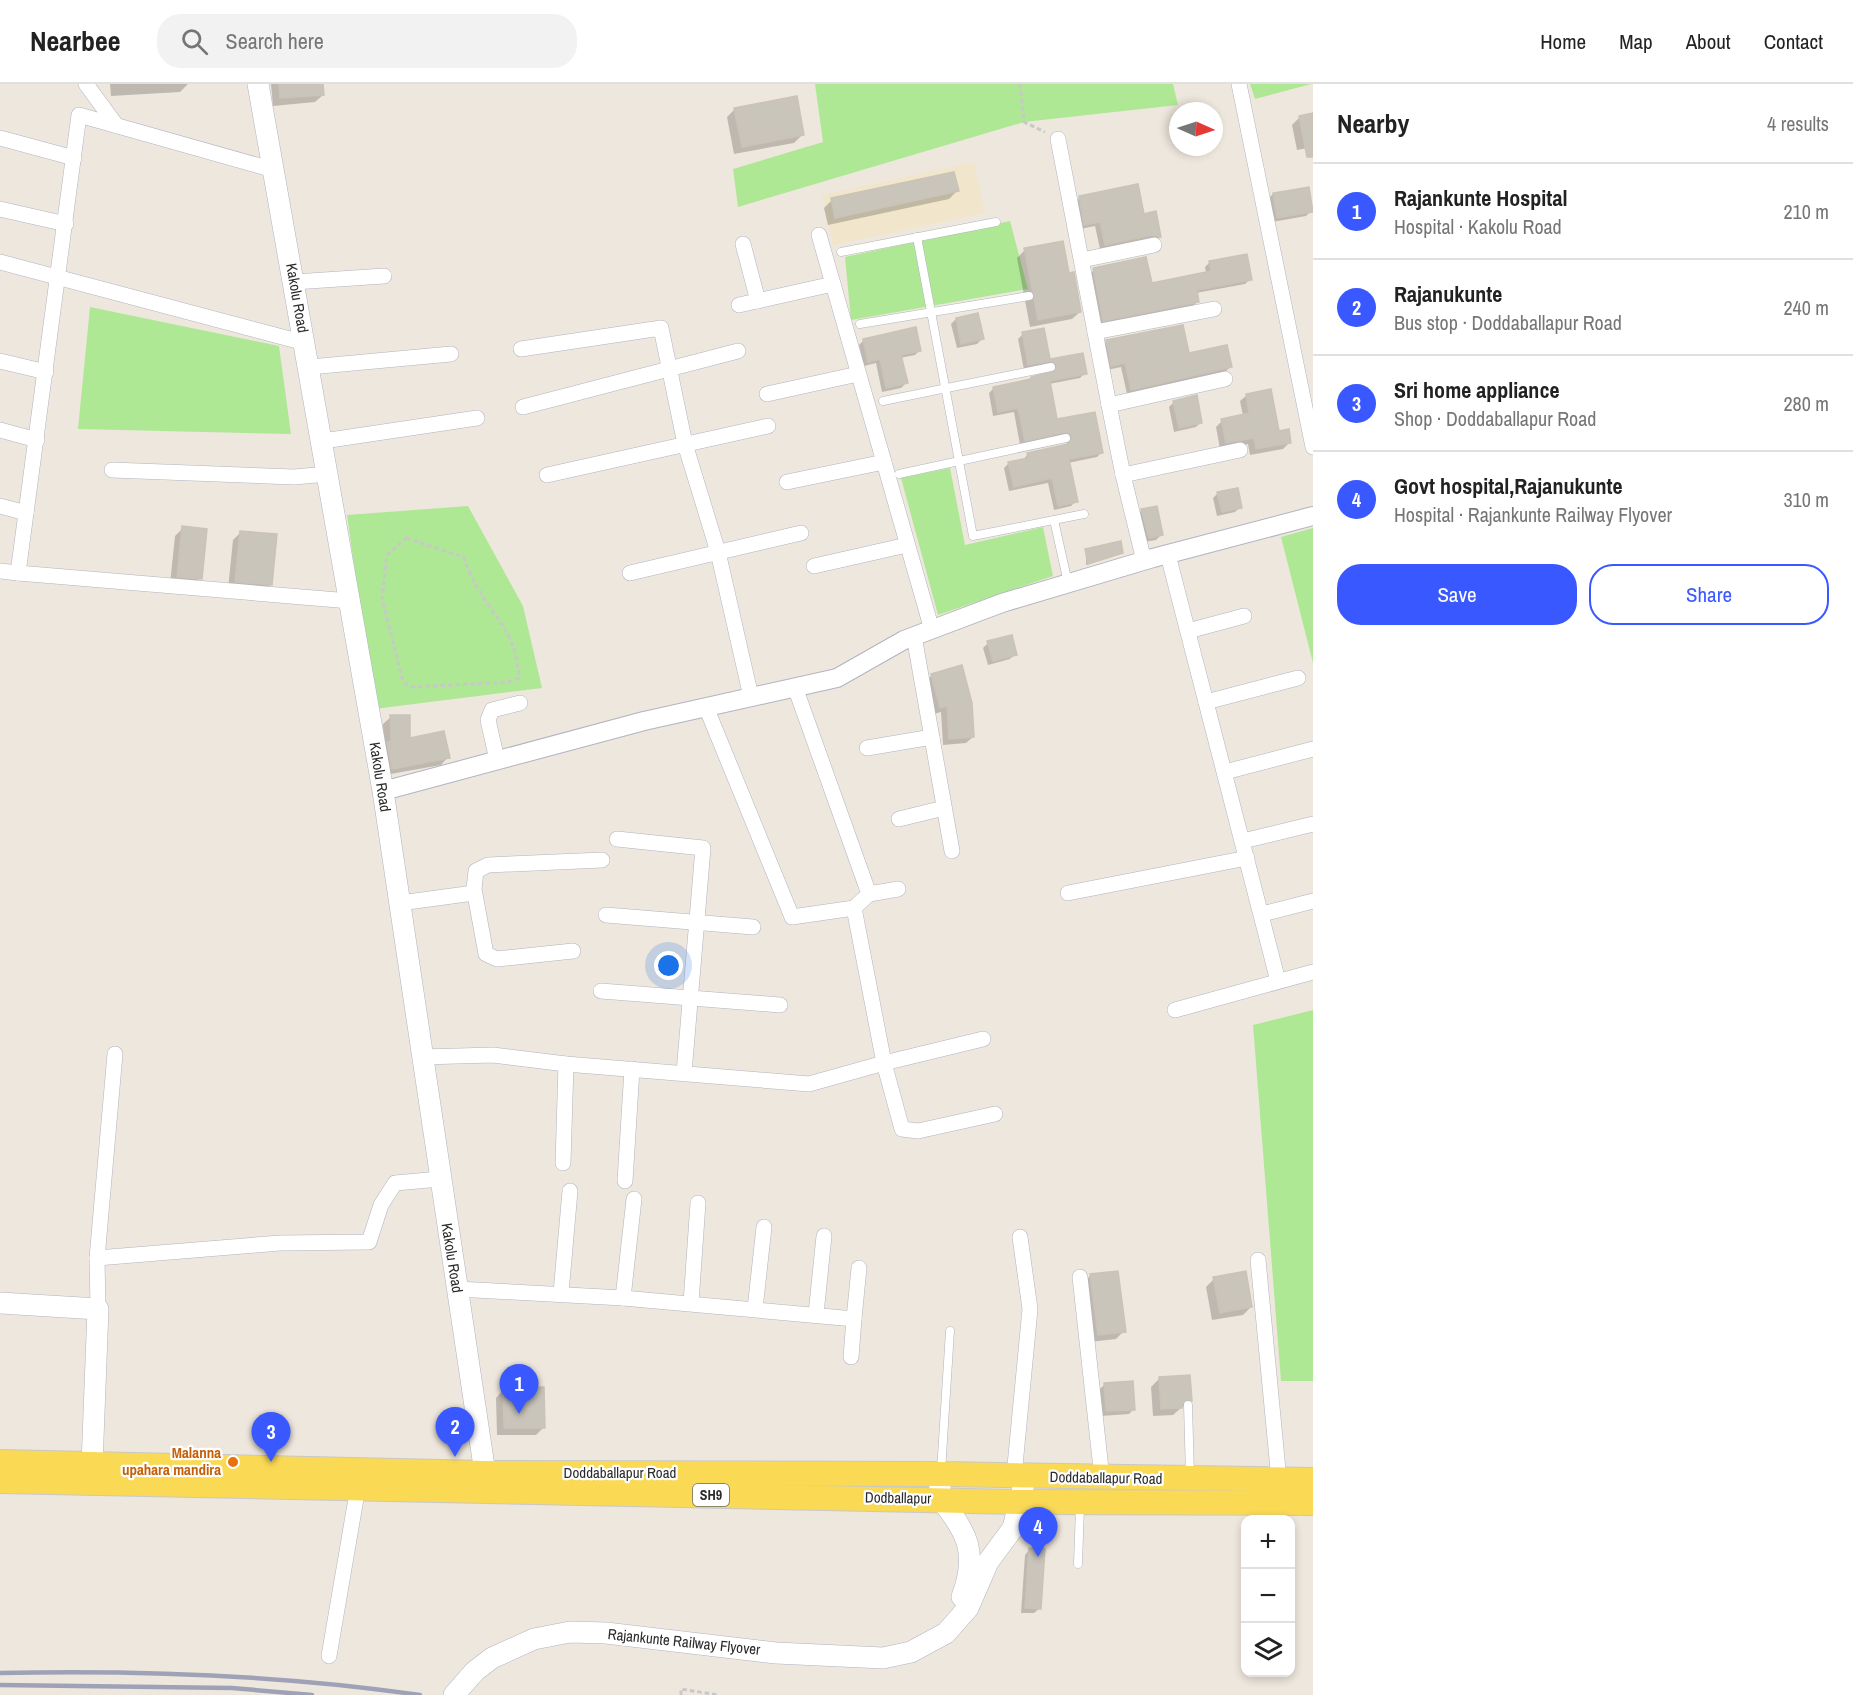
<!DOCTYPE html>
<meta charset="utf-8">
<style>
:root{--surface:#fff;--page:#f2f2f2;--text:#222;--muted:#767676;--line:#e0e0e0;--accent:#3958ff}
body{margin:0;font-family:"Archivo Narrow",sans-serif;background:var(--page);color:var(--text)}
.controls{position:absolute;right:18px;bottom:18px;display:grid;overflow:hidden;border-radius:12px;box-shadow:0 3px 9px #0003}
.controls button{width:54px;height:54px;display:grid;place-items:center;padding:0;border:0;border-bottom:2px solid var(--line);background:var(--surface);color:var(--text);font:30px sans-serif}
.compass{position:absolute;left:1169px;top:18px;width:54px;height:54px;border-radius:50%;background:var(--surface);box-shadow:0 3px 9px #0003;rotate:93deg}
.you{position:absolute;left:669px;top:882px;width:21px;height:21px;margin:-15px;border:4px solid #fff;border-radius:50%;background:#1a73e8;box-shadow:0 0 0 9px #1a73e833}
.badge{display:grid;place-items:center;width:39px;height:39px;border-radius:50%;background:var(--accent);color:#fff;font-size:20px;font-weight:700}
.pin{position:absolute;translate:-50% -50px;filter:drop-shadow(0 2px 3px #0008)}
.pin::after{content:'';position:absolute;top:32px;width:21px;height:18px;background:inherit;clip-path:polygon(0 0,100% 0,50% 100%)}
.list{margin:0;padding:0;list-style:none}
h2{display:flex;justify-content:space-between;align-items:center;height:78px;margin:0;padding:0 24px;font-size:26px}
h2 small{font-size:20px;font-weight:400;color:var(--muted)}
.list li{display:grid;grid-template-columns:39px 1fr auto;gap:18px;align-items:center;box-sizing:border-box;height:96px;padding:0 24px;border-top:2px solid var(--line)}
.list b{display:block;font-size:22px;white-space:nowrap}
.list p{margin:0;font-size:20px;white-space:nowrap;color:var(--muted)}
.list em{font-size:20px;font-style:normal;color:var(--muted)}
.actions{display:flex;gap:12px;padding:18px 24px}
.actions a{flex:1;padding:14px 0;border:2px solid var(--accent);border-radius:24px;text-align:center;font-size:21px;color:var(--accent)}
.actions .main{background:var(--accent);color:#fff}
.icon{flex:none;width:33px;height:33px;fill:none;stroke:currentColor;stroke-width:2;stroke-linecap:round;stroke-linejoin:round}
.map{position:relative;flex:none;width:1313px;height:1611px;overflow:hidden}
header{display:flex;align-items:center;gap:36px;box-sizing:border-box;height:84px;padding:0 30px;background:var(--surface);border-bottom:2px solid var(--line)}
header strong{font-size:28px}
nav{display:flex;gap:33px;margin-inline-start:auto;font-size:21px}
.search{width:420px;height:54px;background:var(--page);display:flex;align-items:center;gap:15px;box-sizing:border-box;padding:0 21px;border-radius:24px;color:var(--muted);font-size:22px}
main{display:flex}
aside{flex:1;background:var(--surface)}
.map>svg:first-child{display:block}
.education{fill:#f1e6cb}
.green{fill:#afe895}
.shadow{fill:#0003}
.building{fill:#c9c5bb;stroke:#cac3b6;stroke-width:1.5}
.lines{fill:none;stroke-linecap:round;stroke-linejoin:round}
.service-casing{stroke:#b1b3c0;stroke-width:9}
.minor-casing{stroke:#b1b3c0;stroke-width:16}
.tertiary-casing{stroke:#b1b3c0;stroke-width:20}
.secondary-casing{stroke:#b1b3c0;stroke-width:22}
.primary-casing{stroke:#c8c8c8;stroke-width:26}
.path{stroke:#c8c8c8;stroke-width:3;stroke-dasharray:4.5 3;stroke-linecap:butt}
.service{stroke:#fff;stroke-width:8}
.minor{stroke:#fff;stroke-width:15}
.tertiary{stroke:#fff;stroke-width:18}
.secondary{stroke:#fff;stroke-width:21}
.primary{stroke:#fad955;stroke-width:24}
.rail{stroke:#9fa2b7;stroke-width:4.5}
.food-dot{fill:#e8710a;stroke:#fff;stroke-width:2}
.labels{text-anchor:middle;stroke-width:4.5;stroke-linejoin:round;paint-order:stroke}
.shield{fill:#fff;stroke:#6b6b6b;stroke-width:1.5}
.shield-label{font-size:14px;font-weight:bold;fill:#2b2b2b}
.street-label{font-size:15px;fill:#2b2b2b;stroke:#fff}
.food-label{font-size:15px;font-weight:bold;fill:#c56008;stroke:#fff;text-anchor:end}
</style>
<header>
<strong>Nearbee</strong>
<div class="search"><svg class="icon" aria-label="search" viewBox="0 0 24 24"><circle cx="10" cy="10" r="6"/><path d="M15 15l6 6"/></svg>Search here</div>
<nav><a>Home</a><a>Map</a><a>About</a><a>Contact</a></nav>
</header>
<main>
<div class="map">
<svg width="1313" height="1611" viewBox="0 0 1313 1611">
<rect width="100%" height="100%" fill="#eee7dd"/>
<path class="education" d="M 974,78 L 985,129 L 833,161 L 822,111 Z"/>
<g class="green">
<path d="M 815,0 L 1173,0 L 1178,21 L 1024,38 L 738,123 L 733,85 L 823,58 Z"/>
<path d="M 1250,0 L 1311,0 L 1255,15 Z"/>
<path d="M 1010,137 L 1028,205 L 851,236 L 845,173 Z"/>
<path d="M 90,223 L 279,262 L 291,350 L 78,345 Z"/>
<path d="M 950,384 L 965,461 L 1043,443 L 1053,492 L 938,531 L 901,394 Z"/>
<path d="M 468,422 L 523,522 L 542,604 L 374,625 L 347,431 Z"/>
<path d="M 1313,444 L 1313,579 L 1281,453 Z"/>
<path d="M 1313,926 L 1313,1297 L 1281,1297 L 1253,941 Z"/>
</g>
<g class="shadow">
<path d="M 110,0 L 188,0 L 180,8 L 111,12 Z"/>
<path d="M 271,0 L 322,0 L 323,11 L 315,18 L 273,22 Z"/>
<path d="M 735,25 L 802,51 L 794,59 L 734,70 L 727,33 Z"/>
<path d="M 1300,33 L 1313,63 L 1297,66 L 1292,41 Z"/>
<path d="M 957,107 L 949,115 L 828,141 L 824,124 L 832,116 Z"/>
<path d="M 1273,110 L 1311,127 L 1306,132 L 1272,138 L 1268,115 Z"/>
<path d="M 1080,114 L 1143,132 L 1155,129 L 1160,153 L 1155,157 L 1100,165 L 1095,142 L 1080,145 L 1075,118 Z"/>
<path d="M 1025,166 L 1068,191 L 1080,228 L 1072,235 L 1030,243 L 1017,174 Z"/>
<path d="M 1210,178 L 1250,195 L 1245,200 L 1196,209 L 1198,217 L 1193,222 L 1098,241 L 1089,191 L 1094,186 L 1151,201 L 1206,189 L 1205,183 Z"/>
<path d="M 956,235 L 982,255 L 977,260 L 957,264 L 951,240 Z"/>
<path d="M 1023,250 L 1049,277 L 1082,271 L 1085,289 L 1080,294 L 1049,300 L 1056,337 L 1102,368 L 1097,373 L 1068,379 L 1076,417 L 1071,422 L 1054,426 L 1048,399 L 1009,407 L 1004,384 L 1009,379 L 1023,376 L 1028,370 L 1066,362 L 1068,357 L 1059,352 L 1020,361 L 1014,328 L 993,332 L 989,309 L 994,304 L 1052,289 L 1047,281 L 1024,286 L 1018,255 Z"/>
<path d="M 864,256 L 920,266 L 915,271 L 900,274 L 906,299 L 901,304 L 882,308 L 876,279 L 864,282 L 859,261 Z"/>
<path d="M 1107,257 L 1230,283 L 1225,288 L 1127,310 L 1121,283 L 1107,286 L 1102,262 Z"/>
<path d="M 1247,311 L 1289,359 L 1283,365 L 1250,371 L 1248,360 L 1220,365 L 1216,343 L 1222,337 L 1243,332 L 1240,317 Z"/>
<path d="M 1174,318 L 1201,338 L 1196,343 L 1174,348 L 1169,323 Z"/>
<path d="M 1218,409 L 1240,423 L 1235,428 L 1217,432 L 1213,414 Z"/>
<path d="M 1142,426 L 1161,451 L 1156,456 L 1144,458 L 1137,431 Z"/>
<path d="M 183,444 L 200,494 L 192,502 L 170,500 L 175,452 Z"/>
<path d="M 241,448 L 271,500 L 263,508 L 228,505 L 233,456 Z"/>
<path d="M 1086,466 L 1122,468 L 1086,481 Z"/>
<path d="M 988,559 L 1015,570 L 1010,575 L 988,581 L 983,564 Z"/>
<path d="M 932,591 L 973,653 L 966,659 L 943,661 L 941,628 L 934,630 L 925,598 Z"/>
<path d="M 391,633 L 409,655 L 448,673 L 441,681 L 385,691 L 383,640 Z"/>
<path d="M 1091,1191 L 1124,1247 L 1116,1255 L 1090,1258 L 1083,1199 Z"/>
<path d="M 1214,1195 L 1251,1223 L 1243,1231 L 1212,1236 L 1206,1203 Z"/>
<path d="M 1159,1295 L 1190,1316 L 1173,1331 L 1153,1332 L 1151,1303 Z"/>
<path d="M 1105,1300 L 1134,1325 L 1129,1330 L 1101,1332 L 1100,1305 Z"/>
<path d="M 503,1306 L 544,1343 L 536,1351 L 497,1351 L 496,1314 Z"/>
<path d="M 1029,1466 L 1039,1525 L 1034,1529 L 1021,1529 L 1025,1471 Z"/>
</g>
<g class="building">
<path d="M 279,0 L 323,0 L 324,11 L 280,14 Z"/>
<path d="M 797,12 L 804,51 L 742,63 L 734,24 Z"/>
<path d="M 1313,29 L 1313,73 L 1307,73 L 1299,32 Z"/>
<path d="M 954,88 L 959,107 L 835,134 L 831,114 Z"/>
<path d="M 1138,100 L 1144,130 L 1156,127 L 1161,153 L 1152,151 L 1105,161 L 1100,138 L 1084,141 L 1079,112 Z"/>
<path d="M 1309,103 L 1313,128 L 1277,134 L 1273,109 Z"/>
<path d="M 1063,157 L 1069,189 L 1074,188 L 1081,228 L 1038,236 L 1024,164 Z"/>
<path d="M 1247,170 L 1252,196 L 1197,206 L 1199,218 L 1103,237 L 1093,184 L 1146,173 L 1152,199 L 1211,187 L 1209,177 Z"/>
<path d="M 978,229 L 984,255 L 961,260 L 956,234 Z"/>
<path d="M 1183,241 L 1189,269 L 1227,261 L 1232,283 L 1131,306 L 1125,279 L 1111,282 L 1106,256 Z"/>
<path d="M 916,243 L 921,267 L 901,271 L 908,299 L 886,304 L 880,275 L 868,278 L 863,255 Z"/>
<path d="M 1044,244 L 1050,275 L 1083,269 L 1087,290 L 1050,297 L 1057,335 L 1095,328 L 1103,369 L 1069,375 L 1078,418 L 1058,422 L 1052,394 L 1014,403 L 1008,378 L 1028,374 L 1027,369 L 1068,360 L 1071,356 L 1071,350 L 1065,348 L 1025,357 L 1018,324 L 998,328 L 993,303 L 1031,295 L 1031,293 L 1055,287 L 1057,281 L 1052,277 L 1028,281 L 1022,248 Z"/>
<path d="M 1271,305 L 1279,347 L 1289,345 L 1291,359 L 1256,365 L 1254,354 L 1226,359 L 1221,335 L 1249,329 L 1246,310 Z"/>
<path d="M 1197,311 L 1202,339 L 1179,344 L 1173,317 Z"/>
<path d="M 1238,404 L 1242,424 L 1222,428 L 1217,408 Z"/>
<path d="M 1157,422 L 1163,451 L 1149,454 L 1141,425 Z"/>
<path d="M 182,442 L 207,445 L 202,495 L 177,493 Z"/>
<path d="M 240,447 L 277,450 L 272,501 L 235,498 Z"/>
<path d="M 1121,457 L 1123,469 L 1088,480 L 1085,465 Z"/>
<path d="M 1012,551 L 1017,571 L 993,577 L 987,557 Z"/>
<path d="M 962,581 L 972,619 L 974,653 L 949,655 L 947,622 L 940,624 L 931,590 Z"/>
<path d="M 390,631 L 410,631 L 410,654 L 444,647 L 450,674 L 392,685 L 387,658 L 391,657 Z"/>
<path d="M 1118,1187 L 1126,1248 L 1098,1251 L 1090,1190 Z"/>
<path d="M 1246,1187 L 1252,1223 L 1220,1229 L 1213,1193 Z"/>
<path d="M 1190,1291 L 1192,1317 L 1184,1316 L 1182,1324 L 1161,1325 L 1159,1293 Z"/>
<path d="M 1133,1297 L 1135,1326 L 1106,1327 L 1104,1299 Z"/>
<path d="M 544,1303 L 545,1344 L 504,1344 L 503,1304 Z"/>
<path d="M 1029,1464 L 1045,1465 L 1041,1525 L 1025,1524 Z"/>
</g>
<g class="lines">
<g class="service-casing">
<g id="service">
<path d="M 917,153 L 973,452 L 1084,430"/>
<path d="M 841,168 L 996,138"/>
<path d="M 860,240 L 1029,212"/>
<path d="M 883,317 L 1051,283"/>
<path d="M 899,390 L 1066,354"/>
<path d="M 1054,436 L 1068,499"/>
<path d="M 1188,1321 L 1190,1391"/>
<path d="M 941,1387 L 950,1247"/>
<path d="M 1078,1480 L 1080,1423"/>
</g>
</g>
<g class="minor-casing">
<g id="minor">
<path d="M 86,0 L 116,41"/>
<path d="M 1239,0 L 1313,363"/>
<path d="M 0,54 L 74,74"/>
<path d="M 1058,55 L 1109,321"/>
<path d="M 274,86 L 79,31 L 18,489 L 350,517"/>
<path d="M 0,125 L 66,140"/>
<path d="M 819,151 L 932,546"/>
<path d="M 743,160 L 758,217"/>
<path d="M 1082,176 L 1154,161"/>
<path d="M 0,178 L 305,259"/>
<path d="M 294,198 L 384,192"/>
<path d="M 739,221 L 833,200"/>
<path d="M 1095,248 L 1214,225"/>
<path d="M 521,265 L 661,244 L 685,360 L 718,468 L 751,613"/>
<path d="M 0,277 L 46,288"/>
<path d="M 310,283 L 451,270"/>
<path d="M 767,310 L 858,290"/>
<path d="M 523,323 L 738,267"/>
<path d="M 0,346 L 37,356"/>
<path d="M 323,357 L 477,334"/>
<path d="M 112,386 L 294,393 L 328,390"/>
<path d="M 547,391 L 768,342"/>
<path d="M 1123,391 L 1109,321 L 1225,295"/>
<path d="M 787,398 L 884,378"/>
<path d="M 0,422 L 26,429"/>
<path d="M 1168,471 L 1278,897"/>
<path d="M 1144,477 L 1123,391 L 1240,366"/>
<path d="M 814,482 L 907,461"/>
<path d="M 0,487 L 18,489"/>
<path d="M 630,489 L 801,449"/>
<path d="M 1188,547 L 1244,532"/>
<path d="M 914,552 L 952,767"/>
<path d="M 1206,618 L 1298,594"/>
<path d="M 706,623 L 792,833 L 854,824 L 869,810 L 795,603"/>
<path d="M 867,664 L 932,653"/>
<path d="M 497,676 L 488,636 L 492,626 L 520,619"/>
<path d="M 1225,688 L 1313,665"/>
<path d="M 899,735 L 944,724"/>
<path d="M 617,755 L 703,764 L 684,989"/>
<path d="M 1243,757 L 1313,740"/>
<path d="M 1068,809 L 1247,774"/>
<path d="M 869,810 L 898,805"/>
<path d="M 400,819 L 474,809"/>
<path d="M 1262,830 L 1313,817"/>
<path d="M 606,831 L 753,843"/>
<path d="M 573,867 L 497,875 L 486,870 L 474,805 L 476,787 L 488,781 L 602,776"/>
<path d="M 601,907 L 780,921"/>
<path d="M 1175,926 L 1313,888"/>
<path d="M 983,955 L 884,979 L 902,1045 L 918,1047 L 995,1030"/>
<path d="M 115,970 L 97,1174 L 280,1159 L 369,1158 L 381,1121 L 395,1099 L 440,1095"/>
<path d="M 422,973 L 493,971 L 566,980 L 809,1000 L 884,979 L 854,824"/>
<path d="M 563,1079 L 566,980"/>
<path d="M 625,1097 L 632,985"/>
<path d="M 97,1174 L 98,1225"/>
<path d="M 1258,1176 L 1279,1396"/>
<path d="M 1080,1193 L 1102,1394"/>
<path d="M 457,1205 L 623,1214 L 854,1235 L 859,1184"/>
<path d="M 561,1209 L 570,1107"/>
<path d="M 623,1214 L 634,1115"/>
<path d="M 691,1219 L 698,1119"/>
<path d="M 755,1225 L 764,1143"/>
<path d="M 816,1230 L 824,1152"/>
<path d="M 851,1273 L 854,1235"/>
<path d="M 1014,1392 L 1030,1225 L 1020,1153"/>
<path d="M 329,1572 L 359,1397"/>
</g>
</g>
<g class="tertiary-casing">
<path id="tertiary" d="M 383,707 L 644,637 L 837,594 L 904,556 L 1002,519 L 1153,474 L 1313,432"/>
</g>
<g class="secondary-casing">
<g id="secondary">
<path d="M 258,0 L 383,707 L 485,1389 L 483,1405"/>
<path d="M 0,1219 L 98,1225 L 92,1381"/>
<path d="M 940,1390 L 940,1415 C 968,1448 978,1470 962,1513"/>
<path d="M 454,1611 L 475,1587 L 492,1574 L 534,1555 L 570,1548 L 606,1549 L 776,1569 L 883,1574 L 911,1568 L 946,1549 L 968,1524 L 988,1478 L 1013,1444 L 1023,1404"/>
</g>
</g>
<g class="primary-casing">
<g id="primary">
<path d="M 0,1378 L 485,1389 L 940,1390 L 1313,1396"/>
<path d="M 0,1397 L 1021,1418 L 1313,1419"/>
</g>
</g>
<g class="path">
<path d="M 1020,0 L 1024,38 L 1045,48"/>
<path d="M 406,454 L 463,473 C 469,486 474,500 482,511 C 503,544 516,553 519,594 L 508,598 L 413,603 L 403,598 L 382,514 L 387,471 Z"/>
<path d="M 681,1611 L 681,1605 L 718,1611"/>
</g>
<use href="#service" class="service"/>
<use href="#minor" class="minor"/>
<use href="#tertiary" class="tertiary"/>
<use href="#secondary" class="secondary"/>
<use href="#primary" class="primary"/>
<g class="rail">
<path d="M 0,1589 C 141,1586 281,1591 420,1611"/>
<path d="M 0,1601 L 232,1604 L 312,1611"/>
</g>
</g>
<circle class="food-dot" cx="233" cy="1378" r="6"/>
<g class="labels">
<rect class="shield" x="693" y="1400" width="36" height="22" rx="4.5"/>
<g class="shield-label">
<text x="711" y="1416">SH9</text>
</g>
<g class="street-label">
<text transform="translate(297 214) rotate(80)" y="5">Kakolu Road</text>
<text transform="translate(380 693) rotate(81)" y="5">Kakolu Road</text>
<text transform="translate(452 1174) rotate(81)" y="5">Kakolu Road</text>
<text x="620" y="1394">Doddaballapur Road</text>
<text transform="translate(1106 1394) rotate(1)" y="5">Doddaballapur Road</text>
<text transform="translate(898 1414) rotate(1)" y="5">Dodballapur</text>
<text transform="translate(684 1558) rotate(6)" y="5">Rajankunte Railway Flyover</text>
</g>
<g class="food-label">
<text x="221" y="1374">Malanna<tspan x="221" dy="17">upahara mandira</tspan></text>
</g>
</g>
</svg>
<div class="controls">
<button>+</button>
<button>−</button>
<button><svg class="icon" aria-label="layers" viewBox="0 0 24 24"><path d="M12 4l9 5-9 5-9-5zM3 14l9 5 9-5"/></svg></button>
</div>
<svg class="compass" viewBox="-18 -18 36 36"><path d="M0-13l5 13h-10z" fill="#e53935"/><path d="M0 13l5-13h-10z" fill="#767676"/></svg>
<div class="you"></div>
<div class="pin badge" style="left:519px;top:1330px">1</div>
<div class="pin badge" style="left:455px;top:1373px">2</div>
<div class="pin badge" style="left:271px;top:1378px">3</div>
<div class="pin badge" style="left:1038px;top:1473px">4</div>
</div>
<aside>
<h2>Nearby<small>4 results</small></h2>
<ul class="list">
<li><span class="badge">1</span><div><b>Rajankunte Hospital</b><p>Hospital · Kakolu Road</p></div><em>210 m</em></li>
<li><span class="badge">2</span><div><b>Rajanukunte</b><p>Bus stop · Doddaballapur Road</p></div><em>240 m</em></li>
<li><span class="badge">3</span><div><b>Sri home appliance</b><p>Shop · Doddaballapur Road</p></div><em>280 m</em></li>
<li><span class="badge">4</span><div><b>Govt hospital,Rajanukunte</b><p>Hospital · Rajankunte Railway Flyover</p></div><em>310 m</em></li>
</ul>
<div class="actions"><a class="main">Save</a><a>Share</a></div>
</aside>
</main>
